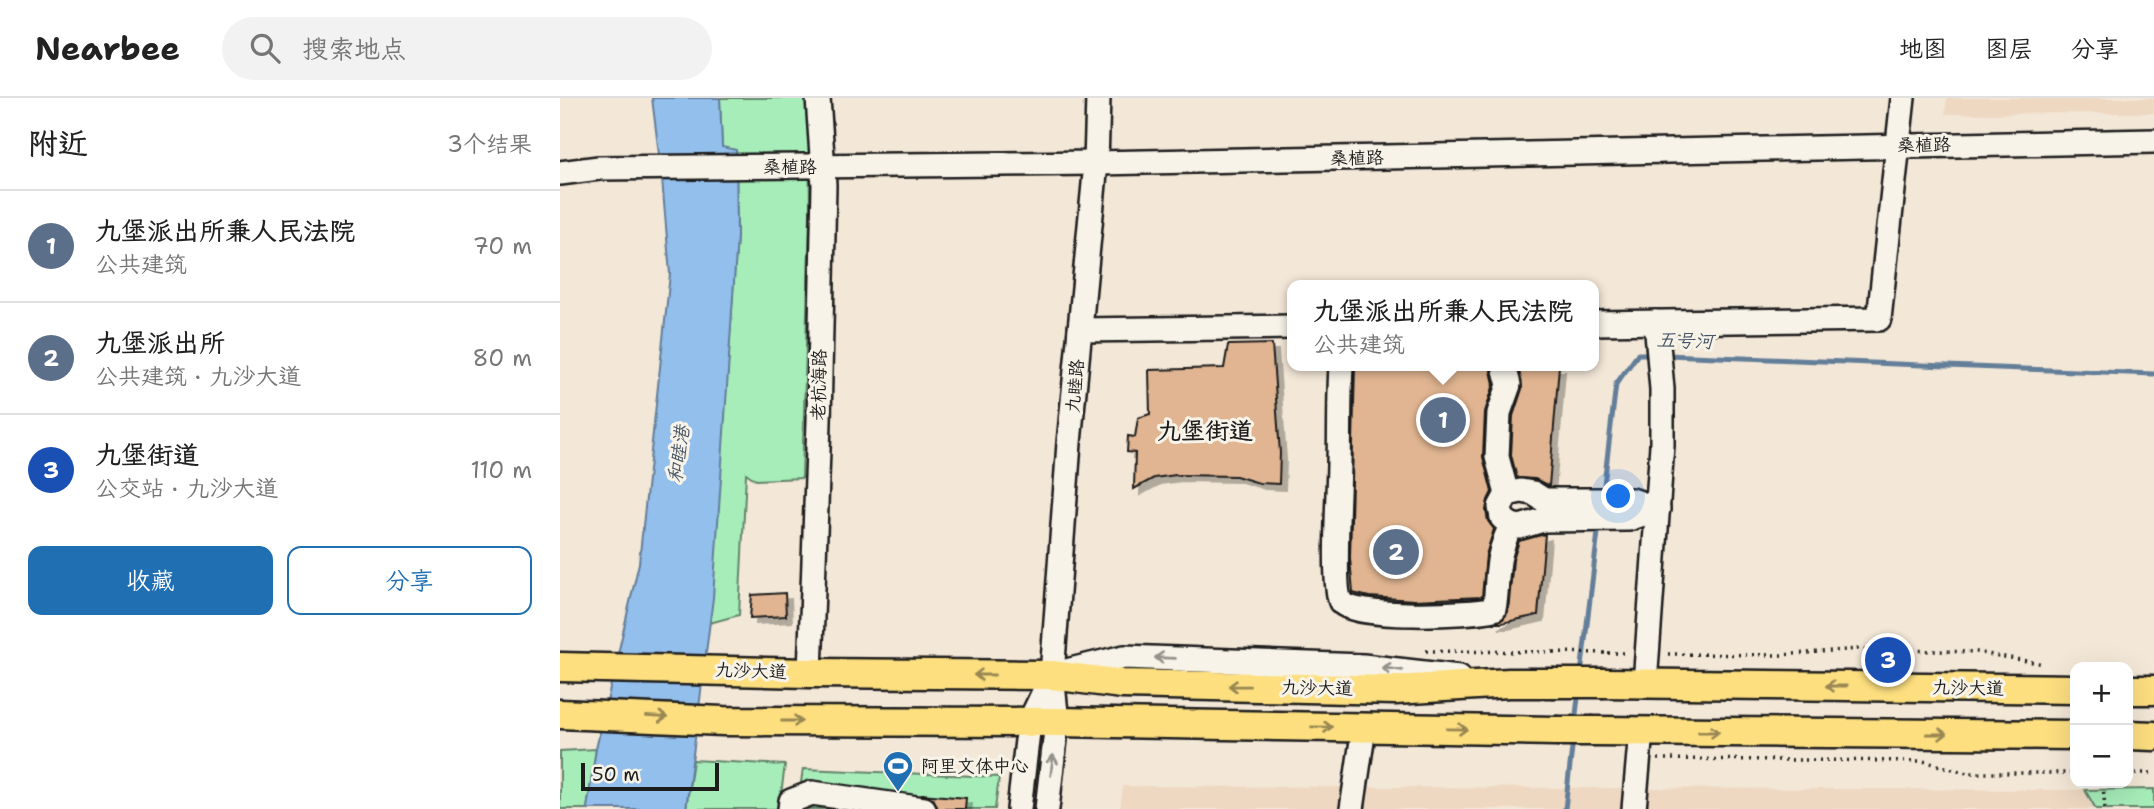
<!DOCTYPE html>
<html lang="zh">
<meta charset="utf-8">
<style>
:root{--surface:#fff;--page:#f2f2f2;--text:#222;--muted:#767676;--line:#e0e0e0;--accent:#1f6fb2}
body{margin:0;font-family:"Shantell Sans","LXGW WenKai TC",sans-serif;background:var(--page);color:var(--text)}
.controls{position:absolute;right:21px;bottom:21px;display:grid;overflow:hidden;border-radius:14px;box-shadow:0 7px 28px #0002}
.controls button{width:63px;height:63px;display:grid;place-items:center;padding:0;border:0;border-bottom:2px solid var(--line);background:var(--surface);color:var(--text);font:35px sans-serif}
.scale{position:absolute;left:21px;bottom:18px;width:138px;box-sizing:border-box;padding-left:7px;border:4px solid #1c1c1c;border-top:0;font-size:19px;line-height:24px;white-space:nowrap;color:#1c1c1c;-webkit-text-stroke:5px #f7f3e8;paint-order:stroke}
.you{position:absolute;left:1059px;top:399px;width:24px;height:24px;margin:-18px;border:5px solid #fff;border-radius:50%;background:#1a73e8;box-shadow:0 0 0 10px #1a73e833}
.badge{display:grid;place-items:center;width:46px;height:46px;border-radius:50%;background:var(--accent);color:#fff;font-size:23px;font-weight:700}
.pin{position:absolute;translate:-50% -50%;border:4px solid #fff;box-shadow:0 2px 7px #0006}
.popup{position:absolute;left:727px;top:182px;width:312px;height:91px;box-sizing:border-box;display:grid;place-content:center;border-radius:14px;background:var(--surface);filter:drop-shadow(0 2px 5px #0005);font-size:23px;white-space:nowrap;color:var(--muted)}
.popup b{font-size:26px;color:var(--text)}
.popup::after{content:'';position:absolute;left:50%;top:100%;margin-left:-14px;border:14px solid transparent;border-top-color:var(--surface)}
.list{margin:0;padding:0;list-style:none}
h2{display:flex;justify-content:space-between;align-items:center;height:91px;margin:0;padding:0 28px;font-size:30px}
h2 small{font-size:23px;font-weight:400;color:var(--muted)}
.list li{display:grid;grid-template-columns:46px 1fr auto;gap:21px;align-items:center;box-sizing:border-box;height:112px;padding:0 28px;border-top:2px solid var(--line)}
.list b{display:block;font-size:26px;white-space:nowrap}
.list p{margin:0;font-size:23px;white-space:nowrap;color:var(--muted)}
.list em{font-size:23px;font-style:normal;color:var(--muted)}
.actions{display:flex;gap:14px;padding:21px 28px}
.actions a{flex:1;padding:16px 0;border:2px solid var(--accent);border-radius:14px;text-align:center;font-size:24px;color:var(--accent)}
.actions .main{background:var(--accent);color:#fff}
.icon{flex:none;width:38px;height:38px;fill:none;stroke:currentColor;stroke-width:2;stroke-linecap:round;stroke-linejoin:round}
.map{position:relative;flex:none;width:1594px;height:711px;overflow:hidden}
header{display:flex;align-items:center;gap:42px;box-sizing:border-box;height:98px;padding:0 35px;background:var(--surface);border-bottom:2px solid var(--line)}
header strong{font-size:33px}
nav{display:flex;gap:38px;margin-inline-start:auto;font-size:24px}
.search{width:490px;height:63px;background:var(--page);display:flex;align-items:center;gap:18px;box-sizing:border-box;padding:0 24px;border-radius:38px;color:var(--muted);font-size:26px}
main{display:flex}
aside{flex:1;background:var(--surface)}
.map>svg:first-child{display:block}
.built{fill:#eed8c2}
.green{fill:#a7edb9;stroke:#62846a;stroke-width:2}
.water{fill:#93bfec;stroke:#637e99;stroke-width:2}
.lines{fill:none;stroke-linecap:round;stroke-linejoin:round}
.stream{stroke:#637e99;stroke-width:5}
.building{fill:#e1b591;stroke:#1c1c1c;stroke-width:2;filter:url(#shadow)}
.minor-casing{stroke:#1c1c1c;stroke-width:28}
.major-casing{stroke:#1c1c1c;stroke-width:33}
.path{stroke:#1c1c1c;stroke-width:3.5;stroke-dasharray:2 5;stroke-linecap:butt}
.minor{stroke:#f7f3e8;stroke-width:23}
.major{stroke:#fddf80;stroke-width:28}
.major-bridge-casing{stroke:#1c1c1c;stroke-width:33;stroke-linecap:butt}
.path-bridge{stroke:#1c1c1c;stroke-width:3.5;stroke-dasharray:2 5;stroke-linecap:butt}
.major-bridge{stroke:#fddf80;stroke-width:28}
.oneway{stroke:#94928c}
.oneway2{stroke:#988753}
.labels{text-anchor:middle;stroke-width:6;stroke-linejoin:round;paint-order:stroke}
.street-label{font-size:18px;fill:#1c1c1c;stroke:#f7f3e8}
.poi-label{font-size:18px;fill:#1c1c1c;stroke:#f7f3e8;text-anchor:start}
.water-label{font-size:19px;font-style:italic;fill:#465565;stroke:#f7f3e8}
.district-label{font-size:24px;font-weight:bold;fill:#1c1c1c;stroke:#f7f3e8}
</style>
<header>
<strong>Nearbee</strong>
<div class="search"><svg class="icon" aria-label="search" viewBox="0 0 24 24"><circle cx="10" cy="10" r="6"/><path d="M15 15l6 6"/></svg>搜索地点</div>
<nav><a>地图</a><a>图层</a><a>分享</a></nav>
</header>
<main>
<aside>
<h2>附近<small>3个结果</small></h2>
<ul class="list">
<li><span class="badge" style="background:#5c6f8a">1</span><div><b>九堡派出所兼人民法院</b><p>公共建筑</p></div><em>70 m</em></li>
<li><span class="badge" style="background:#5c6f8a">2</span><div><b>九堡派出所</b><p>公共建筑 · 九沙大道</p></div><em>80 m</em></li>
<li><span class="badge" style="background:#1a4fb4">3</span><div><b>九堡街道</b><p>公交站 · 九沙大道</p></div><em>110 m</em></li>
</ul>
<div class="actions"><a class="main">收藏</a><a>分享</a></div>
</aside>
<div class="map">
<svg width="1594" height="711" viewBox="0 0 1594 711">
<defs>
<filter id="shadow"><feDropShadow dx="6" dy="6" stdDeviation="0" flood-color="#0004"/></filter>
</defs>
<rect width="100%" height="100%" fill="#f3e7d7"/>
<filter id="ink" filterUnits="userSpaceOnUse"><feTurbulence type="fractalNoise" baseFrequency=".0143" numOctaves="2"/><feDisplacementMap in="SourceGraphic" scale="14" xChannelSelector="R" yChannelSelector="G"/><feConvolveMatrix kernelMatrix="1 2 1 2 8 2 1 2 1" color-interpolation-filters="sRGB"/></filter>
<g filter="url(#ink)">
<g class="built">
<path d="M 1387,0 L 1594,0 L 1594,15 L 1385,16 Z"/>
<path d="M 563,688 L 1525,692 L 1536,711 L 560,711 Z"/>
</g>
<g class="green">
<path d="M 160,0 L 246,0 L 249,28 L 250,116 L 242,380 L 196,382 L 186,375 L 179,517 L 150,525 L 177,138 L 176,52 L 162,50 Z"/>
<path d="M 36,651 L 27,711 L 0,711 L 0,653 Z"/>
<path d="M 133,662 L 225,667 L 219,711 L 126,711 Z"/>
<path d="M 243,671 L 439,679 L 435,711 L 237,711 Z"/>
<path d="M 1594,691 L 1594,711 L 1536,711 L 1525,692 Z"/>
</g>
<path class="water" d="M 92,0 L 160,0 L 162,49 L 176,52 L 177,138 L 153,500 L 126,711 L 27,711 L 36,651 L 79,465 L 110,176 L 102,81 Z"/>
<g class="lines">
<g class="stream">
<path d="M 1106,257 L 1594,276"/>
<path d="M 1043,395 L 1056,286 L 1078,256 L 1093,256"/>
<path d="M 1021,576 L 1039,426"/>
<path d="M 1015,624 L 1019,592"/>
<path d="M 1005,711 L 1013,641"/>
</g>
</g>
<g class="building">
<path d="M 712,246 L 720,355 L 719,386 L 699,385 L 676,378 L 616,377 L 594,380 L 574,391 L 575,355 L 567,354 L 568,338 L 575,339 L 578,320 L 590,316 L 589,272 L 664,270 L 668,247 Z"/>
<path d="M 795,268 L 930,268 L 934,286 L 925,314 L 923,359 L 932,394 L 928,402 L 926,412 L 928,423 L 934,431 L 926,457 L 922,499 L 854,502 L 809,499 L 793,495 L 790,460 Z"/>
<path d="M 958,268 L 999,268 L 989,388 L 975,381 L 957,380 L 951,357 L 953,318 L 962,291 Z"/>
<path d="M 985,436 L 978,517 L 942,525 L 933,525 L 943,521 L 948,514 L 953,462 L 959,443 Z"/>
<path d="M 225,495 L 226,518 L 190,520 L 192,497 Z"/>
<path d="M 361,696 L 406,700 L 405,711 L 378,711 L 373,700 Z"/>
</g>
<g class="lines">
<g class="minor-casing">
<g id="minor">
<path d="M 0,75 L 39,70 L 536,65 L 1594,43"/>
<path d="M 1034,225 L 1319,221 L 1343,0"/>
<path d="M 520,232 L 732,229"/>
<path d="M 781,268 C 779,300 780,332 779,365 C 779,387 772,491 781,504 C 793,521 912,517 934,511 C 937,497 936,485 938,471 C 939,455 944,442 951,427"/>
<path d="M 944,268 L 949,287 L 939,315 L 937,359 L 947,396"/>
<path d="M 961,393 L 973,395 L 984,402 L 1072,402 L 1098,411 L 1069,421 L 983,422 L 960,429 L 951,427 L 942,420 L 940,409 L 947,396 Z"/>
<path d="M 250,575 L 259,324 L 264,87 L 258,0"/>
<path d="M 498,575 L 564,559 L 803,568 L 899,579"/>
<path d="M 1085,586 L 1102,347 L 1102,291 L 1096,224"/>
<path d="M 230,711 L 231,703 L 252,695 L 364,711"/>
<path d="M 459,711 L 469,625 L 492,577"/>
<path d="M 487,711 L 497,624 L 492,577 L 509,345 L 536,65 L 538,0"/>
<path d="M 792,711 L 804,629"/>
<path d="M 1074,711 L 1081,633"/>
</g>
</g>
<g class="major-casing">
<g id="major">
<path d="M 0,569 L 250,575 L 492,577 L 562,586 L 835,592 L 949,585 L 992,585"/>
<path d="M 1044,585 L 1515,591"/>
<path d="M 1568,592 L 1594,592"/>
<path d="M 0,616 L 163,623 L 497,624 L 996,633"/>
<path d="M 1034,633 L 1515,637"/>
<path d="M 1568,637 L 1594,638"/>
</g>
</g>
<g class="path">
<path d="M 866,553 L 994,554"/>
<path d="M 1048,555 L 1068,555"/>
<path d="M 1108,556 L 1221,557 L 1298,551 L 1416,554 L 1484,566"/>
<path d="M 1519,568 L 1567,568"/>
<path d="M 1098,661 L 1363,663 L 1407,675 L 1515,675"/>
<path d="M 1568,675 L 1594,675"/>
<path d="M 1543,687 L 1545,711"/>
</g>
<use href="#minor" class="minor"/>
<use href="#major" class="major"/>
<g class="major-bridge-casing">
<g id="major-bridge">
<path d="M 992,585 L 1044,585"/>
<path d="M 996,633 L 1034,633"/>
</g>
</g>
<path class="path-bridge" d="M 994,554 L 1048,555"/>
<use href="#major-bridge" class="major-bridge"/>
</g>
<defs><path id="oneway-shaft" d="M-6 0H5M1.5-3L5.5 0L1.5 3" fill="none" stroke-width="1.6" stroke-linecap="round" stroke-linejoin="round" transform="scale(1.75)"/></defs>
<g class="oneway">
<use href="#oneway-shaft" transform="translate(605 560) rotate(-178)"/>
<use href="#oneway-shaft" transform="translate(832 571) rotate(-173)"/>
<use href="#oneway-shaft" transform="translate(492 667) rotate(-83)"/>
</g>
<g class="oneway2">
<use href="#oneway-shaft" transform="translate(424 577) rotate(180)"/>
<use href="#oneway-shaft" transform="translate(679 588) rotate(-179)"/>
<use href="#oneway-shaft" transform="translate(1276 588) rotate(-180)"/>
<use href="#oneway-shaft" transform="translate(97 619) rotate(3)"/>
<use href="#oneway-shaft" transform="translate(232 623)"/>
<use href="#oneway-shaft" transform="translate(762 629) rotate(1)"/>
<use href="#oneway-shaft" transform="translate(897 631) rotate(1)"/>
<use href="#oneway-shaft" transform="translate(1149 634)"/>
<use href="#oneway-shaft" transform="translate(1377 636)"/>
</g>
</g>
<defs>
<g id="stadium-pin" transform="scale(1.575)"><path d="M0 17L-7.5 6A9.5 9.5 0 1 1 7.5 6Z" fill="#1f6fb2" stroke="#f7f3e8"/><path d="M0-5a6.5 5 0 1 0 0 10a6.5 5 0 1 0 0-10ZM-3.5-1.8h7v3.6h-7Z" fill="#fff"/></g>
</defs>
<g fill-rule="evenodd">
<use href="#stadium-pin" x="338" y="668"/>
</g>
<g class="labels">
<g class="street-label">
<text transform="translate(1364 47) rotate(-1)" y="6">桑植路</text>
<text transform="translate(797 60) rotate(-1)" y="6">桑植路</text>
<text x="230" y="75">桑植路</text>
<text transform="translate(259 287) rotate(-89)" y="6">老杭海路</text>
<text transform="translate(515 288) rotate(-85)" y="6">九睦路</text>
<text transform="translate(191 573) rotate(2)" y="6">九沙大道</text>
<text transform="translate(757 590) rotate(1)" y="6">九沙大道</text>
<text transform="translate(1408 590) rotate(1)" y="6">九沙大道</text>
</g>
<g class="poi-label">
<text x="361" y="674">阿里文体中心</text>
</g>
<g class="water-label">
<text transform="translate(1125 242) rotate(2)" y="7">五号河</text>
<text transform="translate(118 356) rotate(-82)" y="7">和睦港</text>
</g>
<g class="district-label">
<text x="645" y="341">九堡街道</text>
</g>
</g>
</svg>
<div class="controls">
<button>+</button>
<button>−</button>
</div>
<div class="scale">50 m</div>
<div class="you"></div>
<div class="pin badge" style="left:883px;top:322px;background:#5c6f8a">1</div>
<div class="popup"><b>九堡派出所兼人民法院</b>公共建筑</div>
<div class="pin badge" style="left:836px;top:454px;background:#5c6f8a">2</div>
<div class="pin badge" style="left:1328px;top:562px;background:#1a4fb4">3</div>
</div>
</main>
